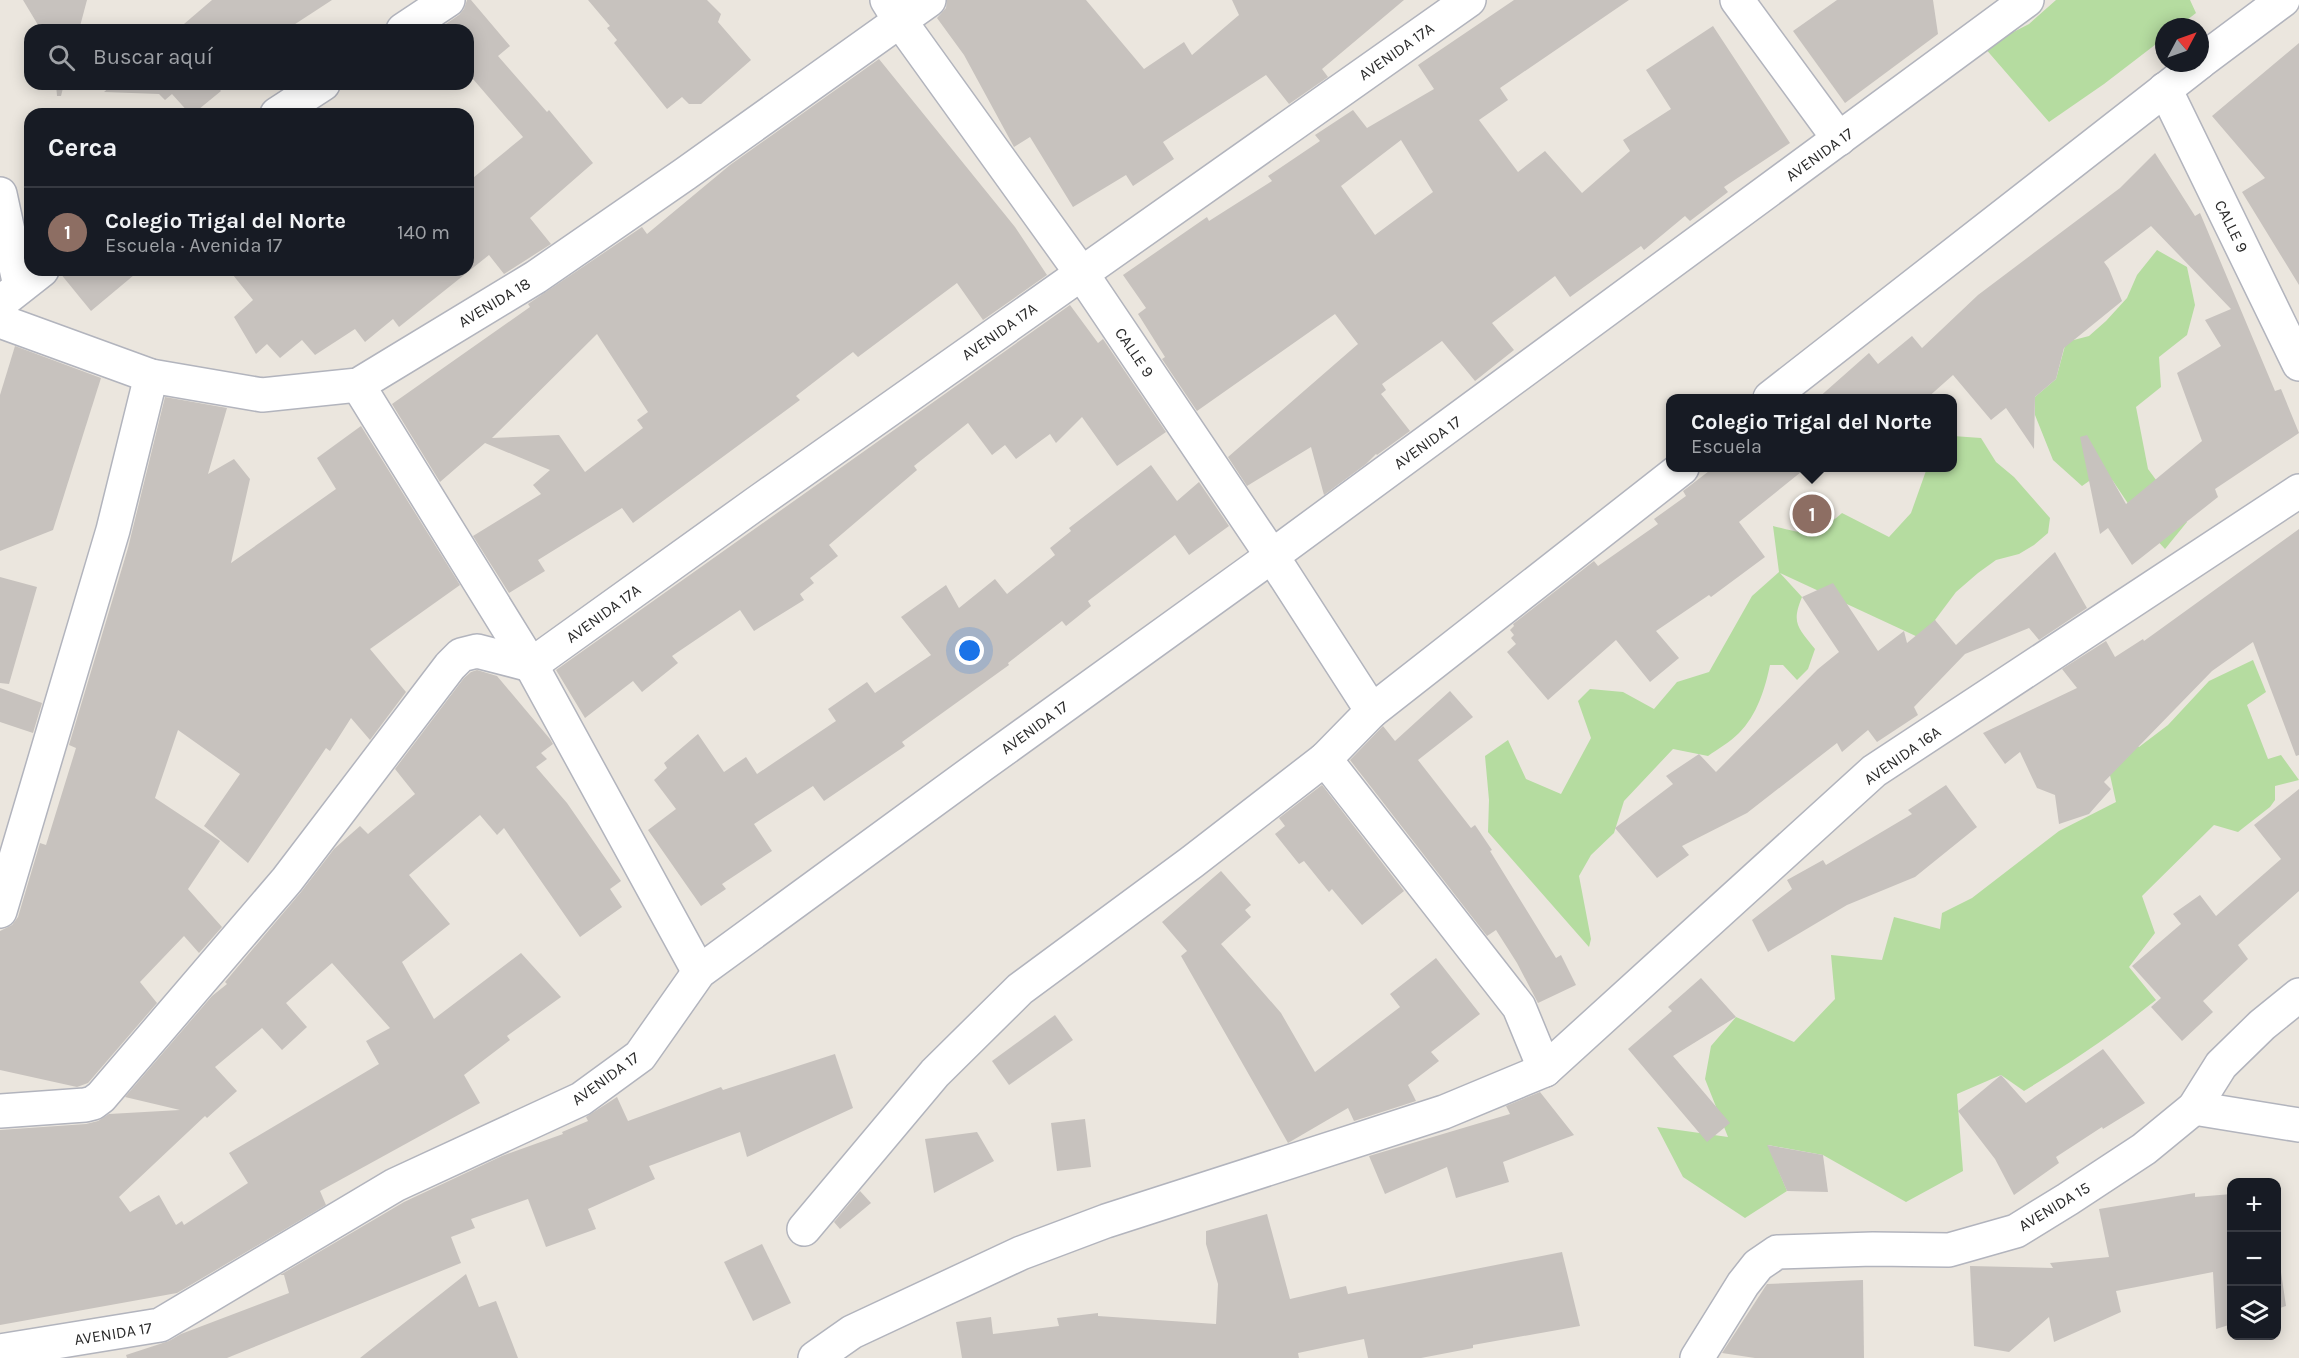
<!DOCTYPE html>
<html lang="es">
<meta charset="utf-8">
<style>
:root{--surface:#171b24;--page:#20242c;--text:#f1f3f6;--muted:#9ea1a6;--line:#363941;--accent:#8c9099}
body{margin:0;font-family:Karla,sans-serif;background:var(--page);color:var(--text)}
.controls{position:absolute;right:18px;bottom:18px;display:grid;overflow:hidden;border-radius:12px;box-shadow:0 3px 15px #0003}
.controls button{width:54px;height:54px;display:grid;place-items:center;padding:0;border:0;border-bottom:2px solid var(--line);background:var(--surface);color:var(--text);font:30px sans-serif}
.compass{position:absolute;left:2155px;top:18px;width:54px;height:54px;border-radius:50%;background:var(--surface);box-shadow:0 3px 15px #0003;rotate:49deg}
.you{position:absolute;left:970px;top:651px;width:21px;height:21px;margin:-15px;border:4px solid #fff;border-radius:50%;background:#1a73e8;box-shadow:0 0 0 9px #1a73e833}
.badge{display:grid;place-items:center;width:39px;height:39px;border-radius:50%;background:var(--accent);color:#fff;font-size:20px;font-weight:700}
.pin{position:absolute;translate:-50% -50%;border:3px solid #fff;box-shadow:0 2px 6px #0006}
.popup{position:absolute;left:1666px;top:394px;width:291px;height:78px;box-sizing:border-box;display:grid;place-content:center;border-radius:12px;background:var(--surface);filter:drop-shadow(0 2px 4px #0005);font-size:20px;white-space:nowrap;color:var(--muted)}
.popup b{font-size:22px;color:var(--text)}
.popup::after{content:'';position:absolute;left:50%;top:100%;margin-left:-12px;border:12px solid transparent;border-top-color:var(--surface)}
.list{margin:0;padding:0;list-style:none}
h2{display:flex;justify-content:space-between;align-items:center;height:78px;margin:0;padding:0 24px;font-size:26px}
h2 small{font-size:20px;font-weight:400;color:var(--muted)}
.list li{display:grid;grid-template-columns:39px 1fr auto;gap:18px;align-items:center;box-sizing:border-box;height:90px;padding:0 24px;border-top:2px solid var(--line)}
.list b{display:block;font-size:22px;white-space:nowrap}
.list p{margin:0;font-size:20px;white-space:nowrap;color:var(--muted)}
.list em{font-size:20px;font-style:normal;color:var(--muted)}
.icon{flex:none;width:33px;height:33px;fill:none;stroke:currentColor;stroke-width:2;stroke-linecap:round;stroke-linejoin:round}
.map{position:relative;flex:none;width:2299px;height:1358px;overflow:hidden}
.search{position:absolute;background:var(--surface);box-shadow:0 3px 15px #0003;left:24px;top:24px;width:450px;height:66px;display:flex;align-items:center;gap:15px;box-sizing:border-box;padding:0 21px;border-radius:18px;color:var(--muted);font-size:22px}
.panel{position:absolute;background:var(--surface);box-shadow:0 3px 15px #0003;left:24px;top:108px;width:450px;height:168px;border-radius:18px}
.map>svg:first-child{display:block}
.green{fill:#b5dca0}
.building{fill:#c7c2be;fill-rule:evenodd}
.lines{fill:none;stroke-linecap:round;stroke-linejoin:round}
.minor-casing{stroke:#b2b4bd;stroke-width:36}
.tertiary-casing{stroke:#b2b4bd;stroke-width:36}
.secondary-casing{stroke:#b2b4bd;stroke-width:36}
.minor{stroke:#fff;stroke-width:33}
.tertiary{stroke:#fff;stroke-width:33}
.secondary{stroke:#fff;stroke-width:33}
.labels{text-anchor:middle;stroke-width:4.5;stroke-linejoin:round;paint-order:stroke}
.street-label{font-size:16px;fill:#2b2b2b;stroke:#fff}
</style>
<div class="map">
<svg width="2299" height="1358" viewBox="0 0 2299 1358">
<rect width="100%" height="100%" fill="#ebe6de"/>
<g class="green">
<path d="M 2056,0 L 2190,0 L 2196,13 L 2178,27 L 2164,27 L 2164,38 L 2104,84 L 2049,122 L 1984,47 L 2029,24 Z"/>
<path d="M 2157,250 L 2187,267 L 2195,305 L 2187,335 L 2159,357 L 2161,387 L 2136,407 L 2148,469 L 2187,522 L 2165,549 L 2141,523 L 2113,481 L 2102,472 L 2082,486 L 2053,460 L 2035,415 L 2035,397 L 2056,379 L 2066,342 L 2089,336 L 2106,321 L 2127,298 L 2137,275 Z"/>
<path d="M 1953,436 L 1981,438 L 1996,462 L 2014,477 L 2050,518 L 2048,533 L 2034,545 L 2019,554 L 1996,560 L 1978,573 L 1956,592 L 1935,620 L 1948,651 L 1780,573 L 1802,597 C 1791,624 1798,627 1815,649 L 1808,669 L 1797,680 L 1783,665 L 1770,665 C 1765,689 1757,715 1739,733 C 1730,742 1718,749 1708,756 L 1673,749 L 1624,801 L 1614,833 L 1591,855 L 1579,876 L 1591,939 L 1589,947 L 1488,832 L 1489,800 L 1485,756 L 1508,740 L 1526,779 L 1561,794 L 1591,738 L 1578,701 L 1590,689 L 1623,692 L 1654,709 L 1677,682 L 1709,672 L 1752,596 L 1779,572 L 1773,526 C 1807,535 1814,537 1842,513 L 1889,537 L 1911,513 L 1927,468 L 1953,468 Z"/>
<path d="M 2253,660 L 2266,692 L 2247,705 L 2268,759 L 2281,755 L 2299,780 L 2275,786 L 2275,800 L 2270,807 L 2238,832 L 2214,825 L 2142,896 L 2155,933 L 2129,967 L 2156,1000 C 2114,1034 2070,1063 2024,1091 L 2001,1075 L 1957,1094 L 1963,1171 L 1906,1202 L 1823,1155 L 1768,1145 L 1787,1191 L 1745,1218 L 1683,1177 L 1657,1127 L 1728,1137 L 1705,1079 L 1711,1046 L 1736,1017 L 1794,1042 L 1835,999 L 1831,955 L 1882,960 L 1894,917 L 1940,929 L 1942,913 L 1972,898 L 2059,831 L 2116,802 L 2106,757 L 2132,743 L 2139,747 L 2168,725 L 2209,681 Z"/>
</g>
<g class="building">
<path d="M 23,0 L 87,0 L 79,30 L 41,30 Z"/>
<path d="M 212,0 L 332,0 L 286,30 L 177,30 Z"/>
<path d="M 467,0 L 471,0 L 510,46 L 498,56 L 547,112 L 549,110 L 593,163 L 530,218 L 551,244 L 504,274 L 489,255 L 399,327 L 393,319 L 365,342 L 355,329 L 315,355 L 302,340 L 280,358 L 267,344 L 256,354 L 234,317 L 253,300 L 229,270 L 468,270 L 468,182 L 523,137 L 473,79 L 468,83 L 468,30 L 437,30 L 459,15 L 464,9 Z"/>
<path d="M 588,0 L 707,0 L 721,14 L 718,22 L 751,60 L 701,104 L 689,104 L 682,97 L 667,109 L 614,43 L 617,40 L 607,28 L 610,26 Z"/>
<path d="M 947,0 L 1086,0 L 1144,69 L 1184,42 L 1192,55 L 1239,15 L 1232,0 L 1404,0 L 1322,69 L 1328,77 L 1289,104 L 1266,75 L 1163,142 L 1174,159 L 1133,186 L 1126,175 L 1073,207 L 1030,137 L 1014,147 L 964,55 L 937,18 L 946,8 Z"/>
<path d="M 1514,0 L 1629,0 L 1500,88 L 1508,100 L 1479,120 L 1518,172 L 1545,151 L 1582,193 L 1630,151 L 1623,140 L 1671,109 L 1646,70 L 1713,26 L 1790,143 L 1724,187 L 1728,192 L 1690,221 L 1685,216 L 1644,250 L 1641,246 L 1570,297 L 1555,276 L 1492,323 L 1514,350 L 1475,381 L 1442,341 L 1382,384 L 1386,390 L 1381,394 L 1410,431 L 1377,455 L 1376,454 L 1366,464 L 1324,495 L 1311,447 L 1247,486 L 1228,457 L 1358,344 L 1335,314 L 1197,411 L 1162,359 L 1165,357 L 1138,314 L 1146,308 L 1123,275 L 1207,217 L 1209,221 L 1272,181 L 1268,176 L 1320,141 L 1315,135 L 1353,110 L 1367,128 L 1434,89 L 1418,65 ZM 1401,140 L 1433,192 L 1375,235 L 1341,186 Z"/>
<path d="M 1837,0 L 1933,0 L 1938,34 L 1845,103 L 1793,31 Z"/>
<path d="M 2299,43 L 2299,285 L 2242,192 L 2265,178 L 2212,116 Z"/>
<path d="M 879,59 L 1015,227 L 1047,275 L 983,320 L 957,283 L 858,357 L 853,352 L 796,396 L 800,400 L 633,523 L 622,508 L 538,560 L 545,571 L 509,593 L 473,536 L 541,494 L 533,485 L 550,470 L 485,443 L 440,482 L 392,404 L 530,307 L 528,304 L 642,227 L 647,234 L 730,165 ZM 597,334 L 648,412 L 637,420 L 643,428 L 585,472 L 559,435 L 492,438 Z"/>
<path d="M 56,84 L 64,84 L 61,96 L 57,96 Z"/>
<path d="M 113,84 L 215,84 L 221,91 L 193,114 L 190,114 L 172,94 L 165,100 L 159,94 L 104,92 Z"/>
<path d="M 2155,153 L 2195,216 L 2200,213 L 2275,391 L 2281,389 L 2299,433 L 2215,489 L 2218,497 L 2132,565 L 2108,528 L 2100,534 L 2080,437 L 2087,435 L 2126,504 L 2202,441 L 2177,373 L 2221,346 L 2205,320 L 2231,309 L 2151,226 L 2104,262 L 2109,269 L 2122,301 L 2064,348 L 2056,379 L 2035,397 L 2034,449 L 2006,408 L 1991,420 L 1953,375 L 1926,399 L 1817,399 L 1869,353 L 1878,364 L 1912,336 L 1922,348 L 1978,295 L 2120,188 Z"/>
<path d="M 60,270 L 140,270 L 91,311 L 60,273 Z"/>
<path d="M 1070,305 L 1098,343 L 1103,339 L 1166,432 L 1117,466 L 1082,417 L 1056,443 L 1050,434 L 1016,459 L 1005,445 L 992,455 L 968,423 L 914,466 L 917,470 L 829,545 L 838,556 L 810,578 L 814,583 L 800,594 L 804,600 L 754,631 L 740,610 L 672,656 L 678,663 L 642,692 L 633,681 L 585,718 L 556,670 Z"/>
<path d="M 15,346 L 101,378 L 53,530 L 0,551 L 0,395 Z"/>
<path d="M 165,397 L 227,408 L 208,474 L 234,459 L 250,479 L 231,563 L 336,489 L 317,458 L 361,426 L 460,585 L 370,649 L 406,692 L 370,740 L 351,718 L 330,751 L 326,748 L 248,863 L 204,826 L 240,774 L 178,730 L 155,798 L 220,841 L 188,889 L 222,927 L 199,953 L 184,936 L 140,982 L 157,1003 L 88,1083 L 77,1087 L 0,1070 L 0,931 L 12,925 L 18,917 L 40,843 L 46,845 L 76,748 L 69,745 L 128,548 Z"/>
<path d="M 1151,465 L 1177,501 L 1199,482 L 1229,526 L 1189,555 L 1175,535 L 1088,601 L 1091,606 L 1066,626 L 1062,621 L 1008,663 L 1009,665 L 902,742 L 905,746 L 824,801 L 813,786 L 754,824 L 772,851 L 722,884 L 726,889 L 701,906 L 648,830 L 676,809 L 654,780 L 667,768 L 664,763 L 698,734 L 724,772 L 746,757 L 757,774 L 836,721 L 828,709 L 867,682 L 875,693 L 931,655 L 901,617 L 946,585 L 959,608 L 995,579 L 1007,594 L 1055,555 L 1050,548 L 1071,531 L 1069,528 Z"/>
<path d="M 1713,468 L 1806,468 L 1739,522 L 1765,557 L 1711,597 L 1709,595 L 1656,631 L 1679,658 L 1650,682 L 1616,640 L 1548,700 L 1507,652 L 1516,644 L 1511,638 L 1514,635 L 1510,630 L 1514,626 L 1513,624 L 1594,561 L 1598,566 L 1658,524 L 1654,519 L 1686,496 L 1683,491 Z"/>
<path d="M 2299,529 L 2299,755 L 2296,756 L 2253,642 L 2212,671 L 2104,782 L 2111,789 L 2089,814 L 2059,824 L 2055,795 L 2037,788 L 2020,752 L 2005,764 L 1983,733 L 2077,688 L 2062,669 L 2106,641 L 2115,657 L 2143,639 L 2144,641 Z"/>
<path d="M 2055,552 L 2087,608 L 2039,640 L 2029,628 L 1965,654 L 1914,707 L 1918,715 L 1877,742 L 1868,730 L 1842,752 L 1837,743 L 1747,813 L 1682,846 L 1689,855 L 1657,878 L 1615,828 L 1673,784 L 1666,776 L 1699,754 L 1716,772 L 1818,669 L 1839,652 L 1802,597 L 1833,583 L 1878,651 L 1904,631 L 1907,643 L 1935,620 L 1956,645 Z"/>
<path d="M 0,577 L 37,587 L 9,684 L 0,683 Z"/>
<path d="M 477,670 L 497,676 L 550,739 L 553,744 L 541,753 L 547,759 L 536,767 L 567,803 L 621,881 L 610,889 L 622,907 L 580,937 L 504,828 L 497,835 L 480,815 L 409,875 L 450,924 L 402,962 L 434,1019 L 521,953 L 561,997 L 507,1036 L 510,1040 L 464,1075 L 480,1103 L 320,1191 L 326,1205 L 177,1293 L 0,1325 L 0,1130 L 86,1124 L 98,1121 L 109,1114 L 180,1110 L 125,1097 L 212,996 L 227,984 L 225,982 L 301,892 L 334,849 L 360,826 L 368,834 L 415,794 L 395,769 L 464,678 L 471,672 ZM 332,963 L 390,1028 L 366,1041 L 379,1064 L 229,1153 L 248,1183 L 184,1225 L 182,1221 L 176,1225 L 159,1195 L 130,1212 L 119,1197 L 205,1116 L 207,1118 L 237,1091 L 215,1067 L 262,1028 L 282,1050 L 307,1027 L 286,1003 Z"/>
<path d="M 0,688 L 42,703 L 33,733 L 0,722 Z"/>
<path d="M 1450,691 L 1473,717 L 1418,760 L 1471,828 L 1475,825 L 1492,850 L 1490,851 L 1556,958 L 1561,955 L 1576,985 L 1538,1003 L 1517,963 L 1496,930 L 1487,936 L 1350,760 L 1383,726 L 1395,741 Z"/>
<path d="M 1322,785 L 1404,891 L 1362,925 L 1332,889 L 1329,892 L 1304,861 L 1299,864 L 1275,834 L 1285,826 L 1279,818 Z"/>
<path d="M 1946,785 L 1977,827 L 1915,877 L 1847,905 L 1768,952 L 1752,920 L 1792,889 L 1787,880 L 1823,860 L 1826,865 L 1912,814 L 1908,810 Z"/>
<path d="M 2299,789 L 2299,891 L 2238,945 L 2248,959 L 2203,1001 L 2213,1012 L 2182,1041 L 2151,1007 L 2161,998 L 2132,966 L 2181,924 L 2173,914 L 2200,895 L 2216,916 L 2281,859 L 2254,825 Z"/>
<path d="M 1221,871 L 1251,905 L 1245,910 L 1251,917 L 1221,944 L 1281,1013 L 1315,1072 L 1400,1007 L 1390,994 L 1436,958 L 1480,1014 L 1431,1052 L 1439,1061 L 1408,1085 L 1416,1101 L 1354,1121 L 1348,1108 L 1288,1143 L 1181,956 L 1187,951 L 1162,922 Z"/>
<path d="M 1701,978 L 1736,1017 L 1673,1056 L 1730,1123 L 1707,1142 L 1628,1049 L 1672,1011 L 1668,1007 Z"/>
<path d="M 1055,1015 L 1073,1040 L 1009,1085 L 992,1061 Z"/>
<path d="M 2103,1049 L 2145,1103 L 2103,1129 L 2102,1127 L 2056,1157 L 2059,1163 L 2014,1195 L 1995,1159 L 1958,1111 L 2001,1075 L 2026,1103 Z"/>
<path d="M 835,1054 L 853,1108 L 747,1157 L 740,1132 L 649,1166 L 655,1179 L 588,1209 L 596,1229 L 546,1247 L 528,1199 L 471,1219 L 475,1228 L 451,1237 L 461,1263 L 227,1358 L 127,1358 L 126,1355 L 169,1341 L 181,1334 L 289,1293 L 284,1275 L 280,1275 L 404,1202 L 502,1156 L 563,1134 L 562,1132 L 588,1121 L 586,1117 L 617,1097 L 628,1121 L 721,1087 L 723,1090 Z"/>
<path d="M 1540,1092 L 1574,1135 L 1503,1162 L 1509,1182 L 1456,1198 L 1447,1167 L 1385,1194 L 1369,1156 L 1510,1114 L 1506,1106 Z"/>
<path d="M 1085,1119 L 1091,1167 L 1057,1171 L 1051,1123 Z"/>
<path d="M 977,1132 L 994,1161 L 934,1193 L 925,1139 Z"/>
<path d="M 1767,1145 L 1823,1155 L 1828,1192 L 1787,1191 Z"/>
<path d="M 860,1191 L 871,1203 L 840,1229 L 834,1222 Z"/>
<path d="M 2195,1193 L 2195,1197 L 2232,1194 L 2232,1324 L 2216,1329 L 2213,1272 L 2116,1291 L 2121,1312 L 2054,1342 L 2049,1317 L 2009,1352 L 1974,1346 L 1970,1266 L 2053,1268 L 2050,1263 L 2109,1257 L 2099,1209 Z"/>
<path d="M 1267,1214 L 1290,1299 L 1346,1286 L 1348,1294 L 1562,1252 L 1580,1326 L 1473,1345 L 1473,1348 L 1421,1358 L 1368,1358 L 1364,1339 L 1298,1353 L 1299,1358 L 962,1358 L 956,1322 L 991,1317 L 993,1334 L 1059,1326 L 1057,1318 L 1098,1313 L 1098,1316 L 1216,1324 L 1218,1284 L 1206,1244 L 1206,1231 Z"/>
<path d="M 762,1244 L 791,1303 L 753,1321 L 724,1262 Z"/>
<path d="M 2277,1245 L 2286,1306 L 2277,1309 Z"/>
<path d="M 466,1274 L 479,1307 L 496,1301 L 518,1358 L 360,1358 Z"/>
<path d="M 1863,1280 L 1864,1358 L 1755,1358 L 1722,1353 L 1767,1284 Z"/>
</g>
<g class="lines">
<g class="minor-casing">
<g id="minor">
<path d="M 1737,0 L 1839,139"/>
<path d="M 2165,89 L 2299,364"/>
<path d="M 0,194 L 20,286"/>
<path d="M 0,321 L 151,376 L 262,395 L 358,385 L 536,277 L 685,174 L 929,0"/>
<path d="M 358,385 L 531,665 L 699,972"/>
<path d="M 531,665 L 758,502 L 1469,0"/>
<path d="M 1325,759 L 1519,1007 L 1545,1070"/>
<path d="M 0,911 L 113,530 L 151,376"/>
<path d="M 2194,1108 L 2299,1125"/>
<path d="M 0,1111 L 85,1105 L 93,1103 L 101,1097 L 287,880 L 450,666 L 461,655 L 477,651 L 531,665"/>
<path d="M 804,1229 L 935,1073 L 1020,989 L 1192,862 L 1325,759 L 1372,711"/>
<path d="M 0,1351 L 160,1325 L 395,1185 L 581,1099 L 640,1056 L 699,972 L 982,765 L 1272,556"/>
<path d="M 815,1358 L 852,1332 L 1021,1253 L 1106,1221 L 1444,1112 L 1545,1070 L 1874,771 L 2299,491"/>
<path d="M 1697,1358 L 1743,1284 L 1758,1265 L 1777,1252 L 1873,1249 L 1949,1250 L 2016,1231 L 2068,1199 L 2144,1149 L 2194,1108 L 2221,1065 L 2262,1025 L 2299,995"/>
</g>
</g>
<g class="tertiary-casing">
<g id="tertiary">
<path d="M 887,0 L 900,21 L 1082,274 L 1272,556"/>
<path d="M 403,30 L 448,0"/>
<path d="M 277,114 L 323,84"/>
<path d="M 0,303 L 42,270"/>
</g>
</g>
<g class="secondary-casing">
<g id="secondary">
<path d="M 2200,62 L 2283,0"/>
<path d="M 1770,398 L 2199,63"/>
<path d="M 1682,468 L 1372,711 L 1272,556 L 2027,0"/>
</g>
</g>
<use href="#minor" class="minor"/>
<use href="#tertiary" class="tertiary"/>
<use href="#secondary" class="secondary"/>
</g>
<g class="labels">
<g class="street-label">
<text transform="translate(1396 51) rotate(-35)" y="6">AVENIDA 17A</text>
<text transform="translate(1819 154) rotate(-36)" y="6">AVENIDA 17</text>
<text transform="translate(2232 226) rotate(64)" y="6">CALLE 9</text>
<text transform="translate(494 302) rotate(-31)" y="6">AVENIDA 18</text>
<text transform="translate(999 331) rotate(-35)" y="6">AVENIDA 17A</text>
<text transform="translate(1135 352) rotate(56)" y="6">CALLE 9</text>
<text transform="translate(1427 442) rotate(-36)" y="6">AVENIDA 17</text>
<text transform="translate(603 613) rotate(-36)" y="6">AVENIDA 17A</text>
<text transform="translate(1034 727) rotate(-36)" y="6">AVENIDA 17</text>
<text transform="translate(1902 755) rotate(-35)" y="6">AVENIDA 16A</text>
<text transform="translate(605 1078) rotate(-36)" y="6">AVENIDA 17</text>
<text transform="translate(2054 1206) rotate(-31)" y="6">AVENIDA 15</text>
<text transform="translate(113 1333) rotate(-9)" y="6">AVENIDA 17</text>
</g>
</g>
</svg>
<div class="controls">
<button>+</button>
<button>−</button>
<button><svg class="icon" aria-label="layers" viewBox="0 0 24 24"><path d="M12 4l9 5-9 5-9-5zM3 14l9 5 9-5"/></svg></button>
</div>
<svg class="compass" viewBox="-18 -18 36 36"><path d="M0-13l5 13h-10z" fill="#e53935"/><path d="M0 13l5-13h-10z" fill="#9ea1a6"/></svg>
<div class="you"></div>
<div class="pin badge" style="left:1812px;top:514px;background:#8d6e63">1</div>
<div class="popup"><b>Colegio Trigal del Norte</b>Escuela</div>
<div class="search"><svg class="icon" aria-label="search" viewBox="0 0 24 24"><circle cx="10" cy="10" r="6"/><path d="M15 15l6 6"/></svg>Buscar aquí</div>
<section class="panel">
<h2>Cerca<small></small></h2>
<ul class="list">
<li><span class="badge" style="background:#8d6e63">1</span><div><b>Colegio Trigal del Norte</b><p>Escuela · Avenida 17</p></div><em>140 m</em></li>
</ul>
</section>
</div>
